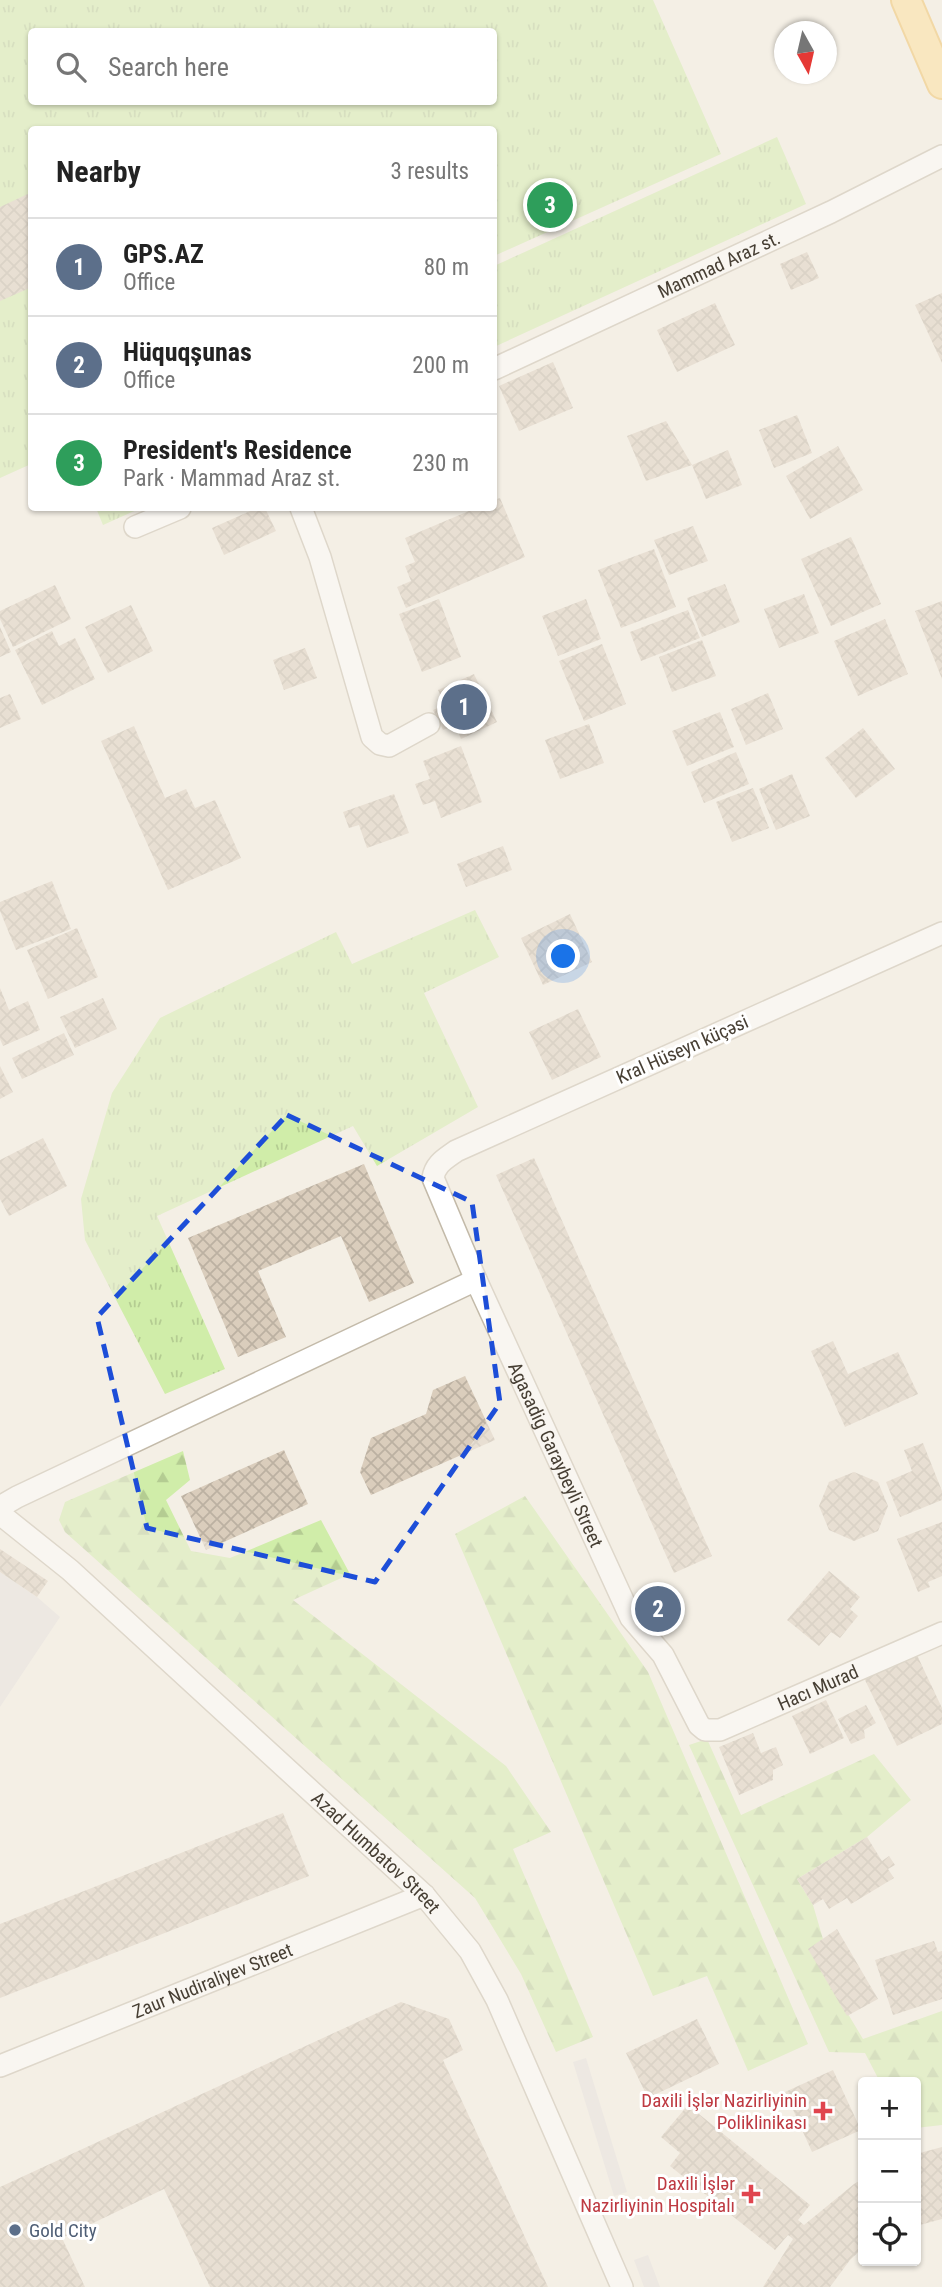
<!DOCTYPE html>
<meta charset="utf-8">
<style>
:root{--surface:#fff;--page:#f2f2f2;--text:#222;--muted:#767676;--line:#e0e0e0;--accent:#ff2d11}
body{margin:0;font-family:"Roboto Condensed",sans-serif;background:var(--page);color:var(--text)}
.controls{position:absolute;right:21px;bottom:21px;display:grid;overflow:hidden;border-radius:7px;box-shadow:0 2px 5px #0004}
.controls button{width:63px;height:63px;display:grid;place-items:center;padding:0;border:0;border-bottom:2px solid var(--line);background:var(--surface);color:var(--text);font:35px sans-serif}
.compass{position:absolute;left:774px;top:21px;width:63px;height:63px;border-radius:50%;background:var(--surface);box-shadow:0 2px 5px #0004;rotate:172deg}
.you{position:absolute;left:564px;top:957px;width:24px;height:24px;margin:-18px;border:5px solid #fff;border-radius:50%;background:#1a73e8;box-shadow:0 0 0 10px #1a73e833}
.badge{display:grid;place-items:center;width:46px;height:46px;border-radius:50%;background:var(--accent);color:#fff;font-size:23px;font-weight:700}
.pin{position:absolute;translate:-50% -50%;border:4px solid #fff;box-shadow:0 2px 7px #0006}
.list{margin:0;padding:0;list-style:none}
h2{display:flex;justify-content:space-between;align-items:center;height:91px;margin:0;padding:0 28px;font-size:30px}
h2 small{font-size:23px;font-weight:400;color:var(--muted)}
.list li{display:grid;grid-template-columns:46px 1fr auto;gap:21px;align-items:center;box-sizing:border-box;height:98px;padding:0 28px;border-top:2px solid var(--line)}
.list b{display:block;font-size:26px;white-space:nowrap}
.list p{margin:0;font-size:23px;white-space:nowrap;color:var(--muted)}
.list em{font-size:23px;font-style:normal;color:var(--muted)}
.icon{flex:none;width:38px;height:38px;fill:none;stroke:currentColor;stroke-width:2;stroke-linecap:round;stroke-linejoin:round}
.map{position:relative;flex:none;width:942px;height:2287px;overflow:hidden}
.search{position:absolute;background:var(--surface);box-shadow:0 2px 5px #0004;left:28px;top:28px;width:469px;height:77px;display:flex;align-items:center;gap:18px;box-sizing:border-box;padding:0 24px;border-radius:7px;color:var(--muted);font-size:26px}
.panel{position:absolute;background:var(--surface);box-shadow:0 2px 5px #0004;left:28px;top:126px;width:469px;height:385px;border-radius:7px}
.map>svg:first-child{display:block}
.forest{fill:url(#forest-firs)}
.park{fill:url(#park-tufts);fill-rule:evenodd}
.parking{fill:#e4e1de}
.building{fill:url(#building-cross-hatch)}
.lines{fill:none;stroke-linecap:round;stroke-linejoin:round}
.minor-casing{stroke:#c3baa9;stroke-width:24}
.major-casing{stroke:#efbd58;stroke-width:32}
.minor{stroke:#fff;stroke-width:21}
.major{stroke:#ffdd93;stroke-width:28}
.marked{fill:none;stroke:#1d4ed8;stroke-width:5;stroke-dasharray:14 9;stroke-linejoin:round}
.health-dot{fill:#e0444e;stroke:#fff;stroke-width:2.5}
.service-dot{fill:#5c6f8a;stroke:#fff;stroke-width:2.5}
.labels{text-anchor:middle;stroke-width:6;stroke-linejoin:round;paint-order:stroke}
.street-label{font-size:19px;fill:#473f34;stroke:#fff}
.health-label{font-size:19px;fill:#be3a42;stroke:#fff;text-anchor:end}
.service-label{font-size:19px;fill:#4e5e75;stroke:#fff;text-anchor:start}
</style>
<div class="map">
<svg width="942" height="2287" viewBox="0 0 942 2287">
<defs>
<pattern id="forest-firs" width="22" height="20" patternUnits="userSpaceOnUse" patternTransform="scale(1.75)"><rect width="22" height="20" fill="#d0eda9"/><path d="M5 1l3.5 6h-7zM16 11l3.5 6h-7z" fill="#b4cc92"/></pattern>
<pattern id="park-tufts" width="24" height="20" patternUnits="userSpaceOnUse" patternTransform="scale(1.75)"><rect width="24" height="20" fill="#d0eda9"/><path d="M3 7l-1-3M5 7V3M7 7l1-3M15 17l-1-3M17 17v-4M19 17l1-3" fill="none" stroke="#b4cc92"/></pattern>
<pattern id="building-cross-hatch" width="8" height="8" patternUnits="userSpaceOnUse" patternTransform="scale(1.75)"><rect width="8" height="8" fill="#dacdbc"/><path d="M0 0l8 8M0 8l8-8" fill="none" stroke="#bcb1a2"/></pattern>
</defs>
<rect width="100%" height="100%" fill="#f4efe5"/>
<g class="forest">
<path d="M 183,1451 L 190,1480 L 166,1500 L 191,1551 L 230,1558 L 321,1520 L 350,1574 L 293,1600 L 506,1766 L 551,1832 L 513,1849 L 593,2037 L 556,2052 L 521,1974 L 475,1898 L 65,1532 L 59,1520 L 65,1502 Z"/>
<path d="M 525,1496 L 648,1672 L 808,2044 L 748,2071 L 707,1976 L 653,1996 L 455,1534 Z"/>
<path d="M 707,1739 L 741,1815 L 874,1754 L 911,1800 L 867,1837 L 797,1879 L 813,1905 L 823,1939 L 809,1949 L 863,2039 L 942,2011 L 942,2125 L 916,2128 L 916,2082 L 880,2082 L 865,2053 L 829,2052 L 689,1745 Z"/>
</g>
<g class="park">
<path d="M 0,0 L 653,0 L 721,154 L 494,256 L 494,130 L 32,130 L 31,464 L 0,478 ZM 32,32 L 494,32 L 494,102 L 32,102 Z"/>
<path d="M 777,137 L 806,204 L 494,347 L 494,266 Z"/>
<path d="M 96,508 L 141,508 L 103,525 Z"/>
<path d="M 475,910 L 499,957 L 424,993 L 478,1107 L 377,1166 L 353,1126 L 157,1216 L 225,1369 L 165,1394 L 85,1240 L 81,1199 L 112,1093 L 160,1018 L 336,932 L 352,964 Z"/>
</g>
<g class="parking">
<path d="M 0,1572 L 37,1597 L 60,1617 L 0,1707 Z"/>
<path d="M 586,2058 L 627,2192 L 614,2196 L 573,2062 Z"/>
<path d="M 648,2255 L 660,2287 L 644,2287 L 634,2260 Z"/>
</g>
<g class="building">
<path d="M 32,192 L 32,287 L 0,301 L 0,207 Z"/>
<path d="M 807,252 L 819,278 L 791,290 L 780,264 Z"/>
<path d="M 942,293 L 942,363 L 915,305 Z"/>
<path d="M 715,303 L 735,345 L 677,372 L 657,330 Z"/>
<path d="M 553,362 L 573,408 L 519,431 L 499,386 Z"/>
<path d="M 797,415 L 812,453 L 774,468 L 759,430 Z"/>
<path d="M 666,421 L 692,465 L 646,481 L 627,436 Z"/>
<path d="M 838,446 L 863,490 L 810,519 L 786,476 Z"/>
<path d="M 728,450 L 742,485 L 706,499 L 692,465 Z"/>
<path d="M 500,498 L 525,557 L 406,608 L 397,587 L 411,581 L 405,566 L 415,562 L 405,538 L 476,508 L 494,508 L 494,500 Z"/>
<path d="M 257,508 L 265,508 L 276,531 L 224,555 L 212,528 Z"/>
<path d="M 693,526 L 708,561 L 669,575 L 654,540 Z"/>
<path d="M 851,537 L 881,604 L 831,626 L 801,559 Z"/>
<path d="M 654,549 L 676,607 L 621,628 L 598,570 Z"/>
<path d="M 725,584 L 740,622 L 702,637 L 687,598 Z"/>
<path d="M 55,585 L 71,619 L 13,647 L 0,619 L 0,611 Z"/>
<path d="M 804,594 L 819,633 L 779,648 L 764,609 Z"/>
<path d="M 439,599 L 461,657 L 422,672 L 399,614 Z"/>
<path d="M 586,599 L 601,639 L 558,656 L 542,616 Z"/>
<path d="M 942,601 L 942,679 L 915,611 Z"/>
<path d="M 131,605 L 153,651 L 108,673 L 85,627 Z"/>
<path d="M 688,610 L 700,638 L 641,661 L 630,632 Z"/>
<path d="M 885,619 L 908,674 L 858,696 L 834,641 Z"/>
<path d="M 0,627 L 11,652 L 0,657 Z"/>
<path d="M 52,631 L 59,646 L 75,638 L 95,679 L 42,705 L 15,650 Z"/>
<path d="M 702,640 L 716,676 L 672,692 L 659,657 Z"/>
<path d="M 602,644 L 626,704 L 584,721 L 559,661 Z"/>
<path d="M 305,648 L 317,678 L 284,690 L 273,660 Z"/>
<path d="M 474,674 L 497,722 L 461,739 L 455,725 L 443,730 L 433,710 L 445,705 L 438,690 Z"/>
<path d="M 768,693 L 783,729 L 746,745 L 731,709 Z"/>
<path d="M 10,694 L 21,719 L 0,728 L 0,698 Z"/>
<path d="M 720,712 L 734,747 L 687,766 L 672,731 Z"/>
<path d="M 589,724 L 604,763 L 560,779 L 545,740 Z"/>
<path d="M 134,726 L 165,798 L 186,789 L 195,808 L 215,800 L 241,858 L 168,890 L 101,741 Z"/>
<path d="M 863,728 L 895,769 L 856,798 L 825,758 Z"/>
<path d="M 461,746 L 482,802 L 441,818 L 435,801 L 423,805 L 415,784 L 430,779 L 423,761 Z"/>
<path d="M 736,752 L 749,784 L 704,803 L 691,772 Z"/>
<path d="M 792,774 L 810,816 L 776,830 L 759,789 Z"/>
<path d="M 753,788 L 769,828 L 732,842 L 716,802 Z"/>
<path d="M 394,794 L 409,833 L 367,848 L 359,825 L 349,828 L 343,812 Z"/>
<path d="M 503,846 L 512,870 L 466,887 L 457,864 Z"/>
<path d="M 52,881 L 71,929 L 16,950 L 0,911 L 0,902 Z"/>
<path d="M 570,914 L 592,962 L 543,985 L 521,938 Z"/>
<path d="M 77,928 L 98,977 L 48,999 L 27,950 Z"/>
<path d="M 0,988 L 9,1010 L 28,1001 L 40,1030 L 3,1046 L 0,1039 Z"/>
<path d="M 103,998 L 117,1029 L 75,1048 L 60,1017 Z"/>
<path d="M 578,1009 L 601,1057 L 552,1080 L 529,1032 Z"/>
<path d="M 64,1033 L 74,1055 L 22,1079 L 12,1058 Z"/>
<path d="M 0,1066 L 13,1092 L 0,1099 Z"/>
<path d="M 43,1138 L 67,1186 L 9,1216 L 0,1199 L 0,1160 Z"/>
<path d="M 534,1158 L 712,1556 L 674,1573 L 496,1175 Z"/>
<path d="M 364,1164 L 414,1283 L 369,1302 L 341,1236 L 258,1271 L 286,1337 L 238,1357 L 188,1238 Z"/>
<path d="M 833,1341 L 848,1374 L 898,1352 L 918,1394 L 845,1427 L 811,1351 Z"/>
<path d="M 465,1376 L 495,1440 L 371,1495 L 360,1472 L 371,1438 L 426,1414 L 433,1390 Z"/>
<path d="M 923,1443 L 942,1491 L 942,1500 L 900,1517 L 886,1482 L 912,1471 L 904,1450 Z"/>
<path d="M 284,1450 L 308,1504 L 206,1550 L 181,1496 Z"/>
<path d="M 854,1472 L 878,1482 L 888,1506 L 878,1531 L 854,1541 L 829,1530 L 819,1506 L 829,1482 Z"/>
<path d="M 942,1522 L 942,1576 L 928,1582 L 930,1587 L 918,1592 L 897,1539 Z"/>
<path d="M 0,1549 L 48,1581 L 37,1597 L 0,1572 Z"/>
<path d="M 829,1571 L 860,1597 L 850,1609 L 858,1616 L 840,1638 L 831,1632 L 819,1646 L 787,1620 Z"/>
<path d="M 916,1653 L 942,1708 L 942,1724 L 897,1746 L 864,1678 Z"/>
<path d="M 826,1700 L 844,1738 L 810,1754 L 792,1716 Z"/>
<path d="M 866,1705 L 876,1723 L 864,1730 L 865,1738 L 851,1744 L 838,1719 Z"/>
<path d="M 753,1733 L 761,1753 L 776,1747 L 783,1765 L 773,1770 L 773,1780 L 739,1795 L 719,1747 Z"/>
<path d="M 283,1813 L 309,1876 L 0,1998 L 0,1924 Z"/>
<path d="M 867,1837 L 882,1861 L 889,1856 L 895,1865 L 888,1869 L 894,1878 L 851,1904 L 847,1898 L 829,1909 L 823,1899 L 813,1905 L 797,1879 Z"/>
<path d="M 837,1929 L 878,1999 L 847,2016 L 808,1949 Z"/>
<path d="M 934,1941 L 938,1952 L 942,1951 L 942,1999 L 893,2015 L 875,1960 Z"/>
<path d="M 401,2002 L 449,2019 L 463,2050 L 443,2060 L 548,2287 L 210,2287 L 164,2189 L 62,2238 L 85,2287 L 0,2287 L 0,2187 Z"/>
<path d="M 697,2019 L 719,2064 L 648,2098 L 626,2053 Z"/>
<path d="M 833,2070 L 861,2130 L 812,2152 L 785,2092 Z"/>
<path d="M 688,2105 L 810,2205 L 798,2220 L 804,2225 L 854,2184 L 863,2179 L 863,2248 L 850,2260 L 830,2287 L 763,2287 L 793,2239 L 788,2235 L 775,2250 L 670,2166 L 680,2153 L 661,2137 Z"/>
<path d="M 942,2147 L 942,2219 L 916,2226 L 916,2154 Z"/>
</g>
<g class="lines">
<g class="minor-casing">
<g id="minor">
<path id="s1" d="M 494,369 L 831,212 L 942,156"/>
<path d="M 301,508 L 320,557 L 372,737 L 380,744 L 389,746 L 429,724"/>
<path d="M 135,527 L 180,508"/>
<path id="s2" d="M 942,933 L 456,1151 C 445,1159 435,1164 433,1178 L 476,1280 L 631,1618 L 663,1655 L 699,1725 L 705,1730 L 720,1730 L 942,1633"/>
<path d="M 0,1507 L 17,1497 L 476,1280"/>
<path id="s3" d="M 0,1514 L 70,1570 L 424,1895 L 470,1951 L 497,2000 L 622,2287"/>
<path id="s4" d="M 0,2066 L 424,1895"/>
</g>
</g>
<g class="major-casing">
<path id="major" d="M 906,0 L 942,84"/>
</g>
<use href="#minor" class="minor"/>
<use href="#major" class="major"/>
</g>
<path d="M0 0H942V2287H0ZM 287,1115 L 472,1202 L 500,1403 L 375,1582 L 147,1528 L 97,1317 Z" fill="#f4efe5" fill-opacity=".55" fill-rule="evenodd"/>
<path class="marked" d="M 287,1115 L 472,1202 L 500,1403 L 375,1582 L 147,1528 L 97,1317 Z"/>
<g class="health-dot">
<path d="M819.5 2100.5h7v7h7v7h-7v7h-7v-7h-7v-7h7z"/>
<path d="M747.5 2183.5h7v7h7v7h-7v7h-7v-7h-7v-7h7z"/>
</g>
<circle class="service-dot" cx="15" cy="2230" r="7"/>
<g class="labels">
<g class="street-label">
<text dy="7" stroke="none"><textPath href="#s1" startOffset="248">Mammad Araz st.</textPath></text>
<text transform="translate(682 1049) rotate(-24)" y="7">Kral Hüseyn küçəsi</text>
<text dy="7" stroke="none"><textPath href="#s2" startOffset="872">Agasadig Garaybeyli Street</textPath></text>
<text dy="7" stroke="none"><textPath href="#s2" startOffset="1309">Hacı Murad</textPath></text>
<text dy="7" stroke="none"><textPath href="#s3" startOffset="506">Azad Humbatov Street</textPath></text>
<text dy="7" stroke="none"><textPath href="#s4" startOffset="229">Zaur Nudiraliyev Street</textPath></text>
</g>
<g class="health-label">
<text x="807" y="2107">Daxili İşlər Nazirliyinin<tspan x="807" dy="22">Poliklinikası</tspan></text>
<text x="735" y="2190">Daxili İşlər<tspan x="735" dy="22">Nazirliyinin Hospitalı</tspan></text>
</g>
<g class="service-label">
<text x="29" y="2237">Gold City</text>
</g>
</g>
</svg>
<div class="controls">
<button>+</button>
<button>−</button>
<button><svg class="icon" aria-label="locate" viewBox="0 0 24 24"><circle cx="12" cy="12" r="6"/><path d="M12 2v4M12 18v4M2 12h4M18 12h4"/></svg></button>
</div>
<svg class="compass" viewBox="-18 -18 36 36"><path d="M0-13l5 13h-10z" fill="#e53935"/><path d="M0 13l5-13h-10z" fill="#767676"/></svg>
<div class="you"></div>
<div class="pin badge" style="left:464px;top:707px;background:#5c6f8a">1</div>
<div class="pin badge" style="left:658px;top:1609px;background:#5c6f8a">2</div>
<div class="pin badge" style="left:550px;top:205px;background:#2e9e5b">3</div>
<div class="search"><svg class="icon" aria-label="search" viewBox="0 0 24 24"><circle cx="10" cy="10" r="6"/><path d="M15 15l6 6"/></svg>Search here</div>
<section class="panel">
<h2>Nearby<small>3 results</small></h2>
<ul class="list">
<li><span class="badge" style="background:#5c6f8a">1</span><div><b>GPS.AZ</b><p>Office</p></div><em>80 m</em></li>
<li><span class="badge" style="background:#5c6f8a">2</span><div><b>Hüquqşunas</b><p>Office</p></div><em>200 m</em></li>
<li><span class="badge" style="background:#2e9e5b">3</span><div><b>President's Residence</b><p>Park · Mammad Araz st.</p></div><em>230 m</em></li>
</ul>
</section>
</div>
